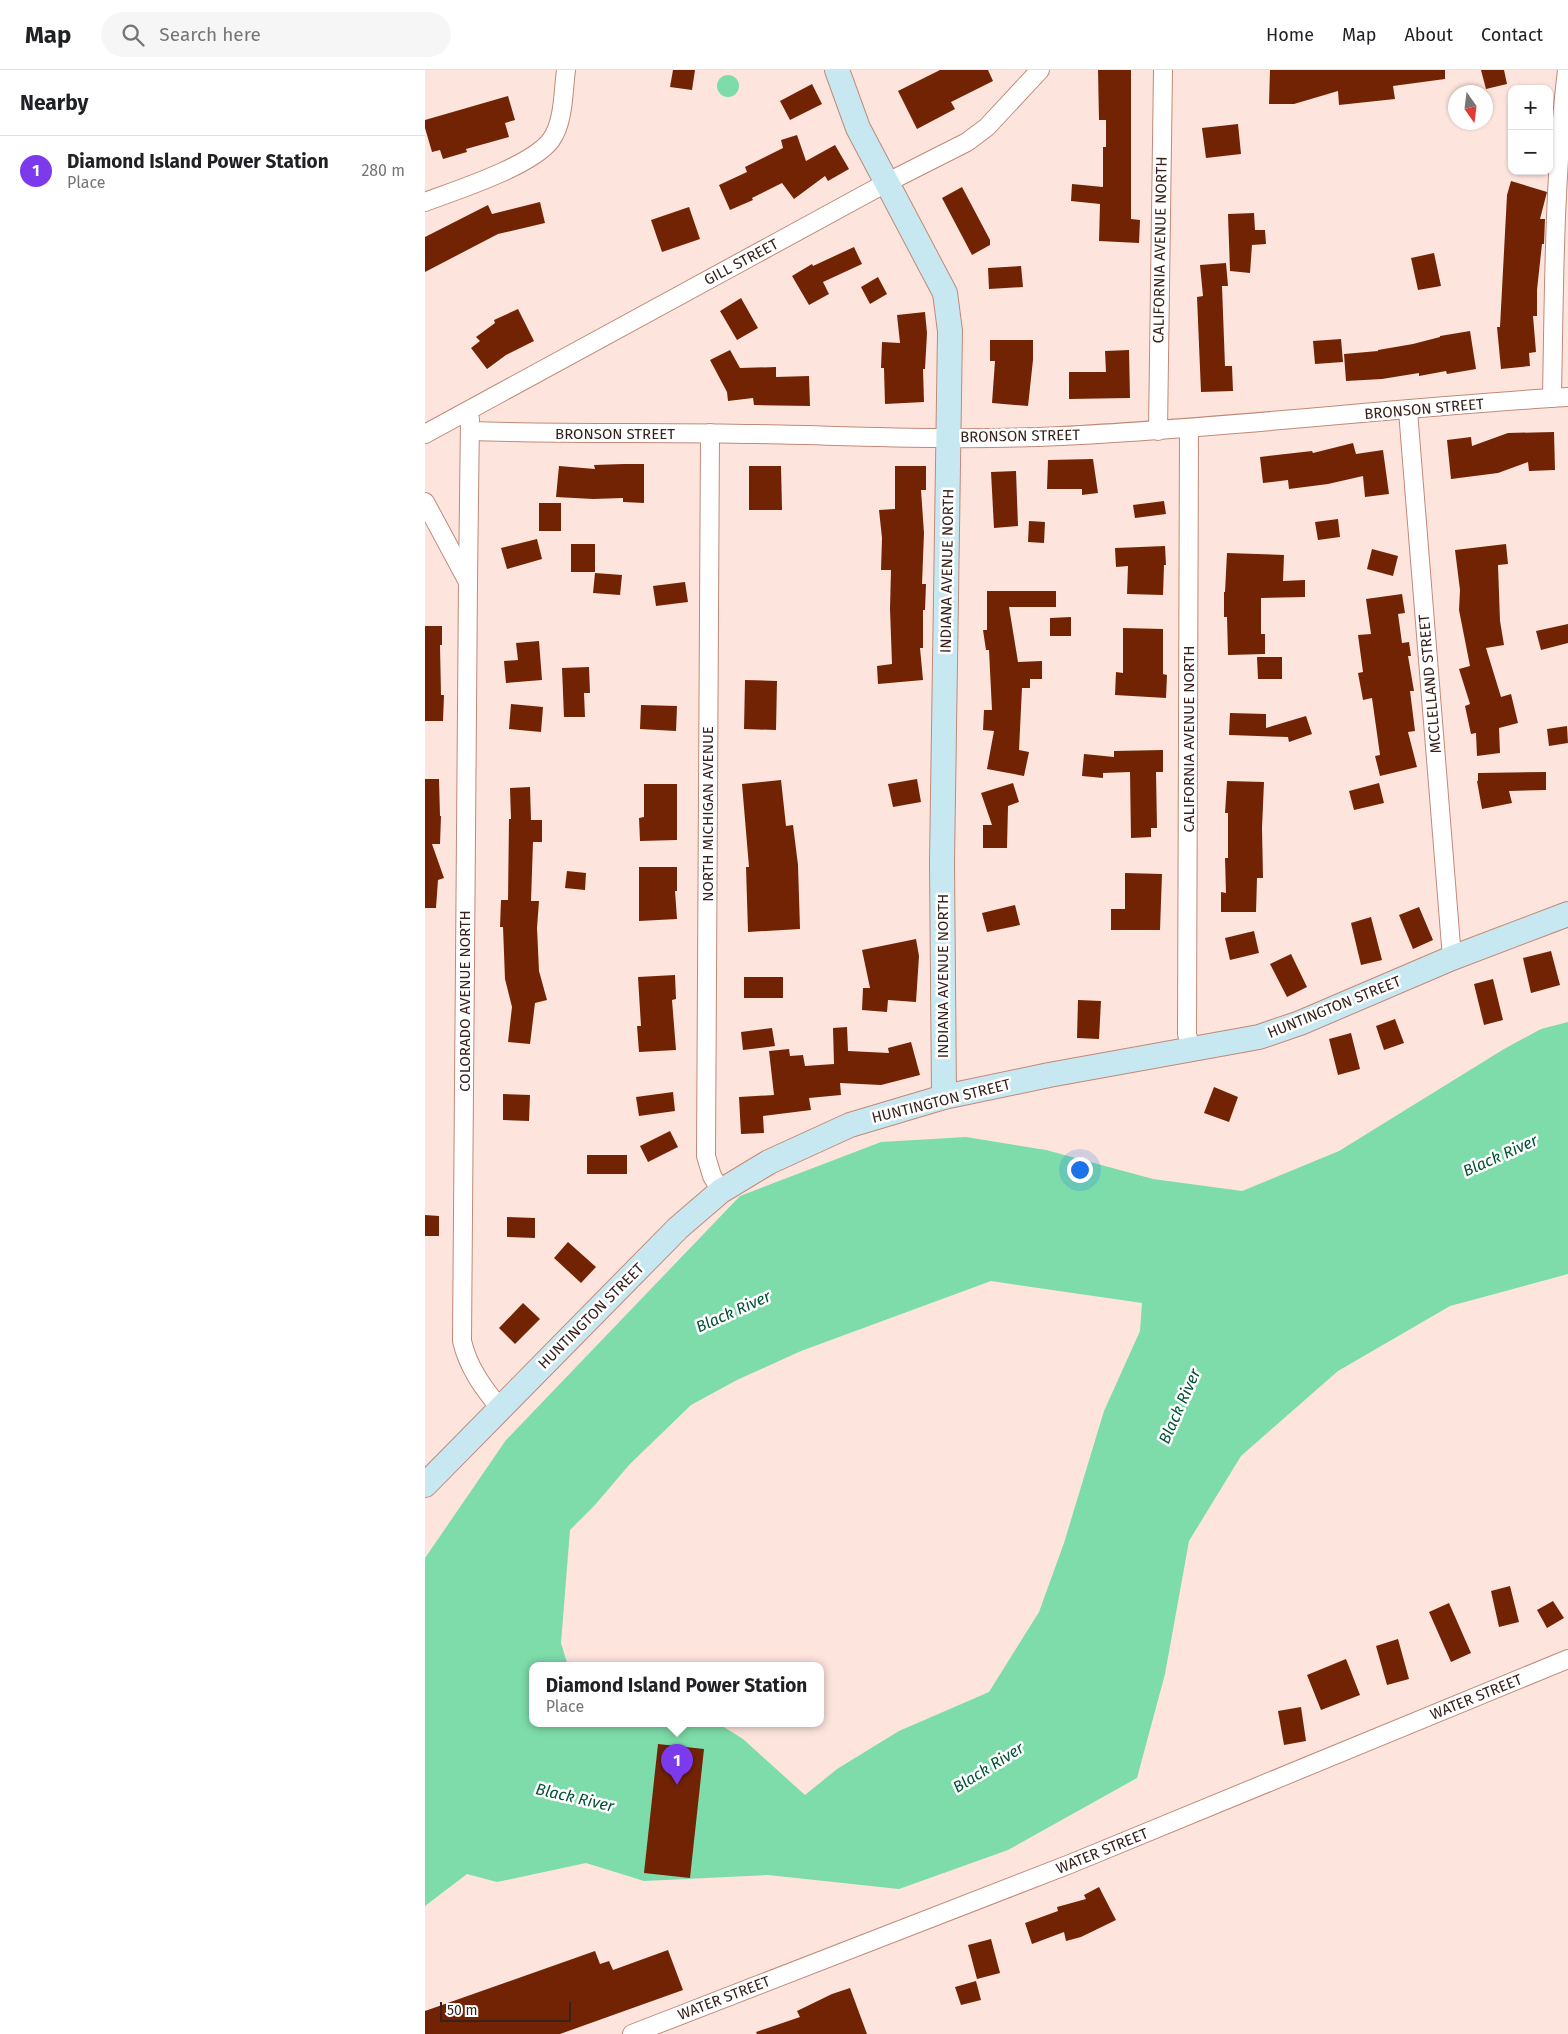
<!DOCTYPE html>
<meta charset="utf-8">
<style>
:root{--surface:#fff;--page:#f6f6f6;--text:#202124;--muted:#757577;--line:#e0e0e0;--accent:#7c3aed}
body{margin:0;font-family:"Fira Sans",sans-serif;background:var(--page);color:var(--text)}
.controls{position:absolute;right:15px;top:15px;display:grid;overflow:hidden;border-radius:10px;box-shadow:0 1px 4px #0004}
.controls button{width:45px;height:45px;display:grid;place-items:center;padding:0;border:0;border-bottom:1px solid var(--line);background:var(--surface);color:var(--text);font:25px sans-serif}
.compass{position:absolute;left:1023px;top:15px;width:45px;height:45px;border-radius:50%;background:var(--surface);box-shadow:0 1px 4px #0004;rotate:166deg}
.scale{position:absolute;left:15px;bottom:12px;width:131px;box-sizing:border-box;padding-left:5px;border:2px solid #38221b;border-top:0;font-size:14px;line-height:18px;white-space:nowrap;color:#38221b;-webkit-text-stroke:4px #fff;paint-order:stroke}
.you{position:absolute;left:654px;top:1099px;width:18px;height:18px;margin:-12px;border:4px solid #fff;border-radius:50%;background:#1a73e8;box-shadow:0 0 0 8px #1a73e833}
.badge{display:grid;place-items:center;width:32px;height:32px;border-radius:50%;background:var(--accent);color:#fff;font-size:16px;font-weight:700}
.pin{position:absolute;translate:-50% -41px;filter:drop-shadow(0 1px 2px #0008)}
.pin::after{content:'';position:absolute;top:26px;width:18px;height:15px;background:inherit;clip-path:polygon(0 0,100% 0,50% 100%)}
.popup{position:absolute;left:104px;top:1592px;width:295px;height:65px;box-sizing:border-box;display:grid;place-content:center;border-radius:10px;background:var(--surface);filter:drop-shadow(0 1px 4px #0005);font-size:16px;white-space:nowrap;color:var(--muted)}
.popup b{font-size:19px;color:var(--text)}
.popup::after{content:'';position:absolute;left:50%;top:100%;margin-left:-10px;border:10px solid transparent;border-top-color:var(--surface)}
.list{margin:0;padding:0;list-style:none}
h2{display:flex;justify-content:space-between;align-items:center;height:65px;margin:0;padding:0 20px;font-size:21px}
h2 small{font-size:16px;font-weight:400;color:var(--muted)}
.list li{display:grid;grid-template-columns:32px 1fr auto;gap:15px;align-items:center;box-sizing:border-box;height:70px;padding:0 20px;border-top:1px solid var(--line)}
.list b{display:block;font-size:19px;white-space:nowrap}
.list p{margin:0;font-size:16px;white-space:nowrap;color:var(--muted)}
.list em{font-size:16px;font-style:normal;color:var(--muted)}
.icon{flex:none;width:28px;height:28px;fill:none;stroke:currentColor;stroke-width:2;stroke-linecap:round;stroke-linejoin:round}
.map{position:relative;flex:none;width:1143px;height:1964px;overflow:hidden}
header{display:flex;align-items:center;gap:30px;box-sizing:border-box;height:70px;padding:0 25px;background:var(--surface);border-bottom:1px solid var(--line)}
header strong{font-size:24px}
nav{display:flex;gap:28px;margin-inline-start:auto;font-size:18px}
.search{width:350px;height:45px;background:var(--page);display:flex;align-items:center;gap:12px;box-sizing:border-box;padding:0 18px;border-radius:28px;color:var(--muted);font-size:19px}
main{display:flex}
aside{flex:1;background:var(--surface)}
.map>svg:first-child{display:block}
.water{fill:#7ddca9;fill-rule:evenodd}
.building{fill:#722304}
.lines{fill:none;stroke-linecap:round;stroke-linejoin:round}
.street-casing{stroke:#c08978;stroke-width:20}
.secondary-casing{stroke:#c08978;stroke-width:26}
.street{stroke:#fff;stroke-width:18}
.secondary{stroke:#c8e8f1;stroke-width:24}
.labels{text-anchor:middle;stroke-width:5;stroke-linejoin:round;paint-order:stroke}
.street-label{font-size:15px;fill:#38221b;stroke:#fff}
.water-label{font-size:16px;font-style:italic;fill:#025333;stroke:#fff}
</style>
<header>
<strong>Map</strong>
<div class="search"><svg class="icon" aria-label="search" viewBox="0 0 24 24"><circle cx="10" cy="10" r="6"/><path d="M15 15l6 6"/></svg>Search here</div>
<nav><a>Home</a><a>Map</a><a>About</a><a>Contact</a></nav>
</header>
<main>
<aside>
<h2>Nearby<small></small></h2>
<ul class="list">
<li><span class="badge">1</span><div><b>Diamond Island Power Station</b><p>Place</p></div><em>280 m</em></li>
</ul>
</aside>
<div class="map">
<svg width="1143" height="1964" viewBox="0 0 1143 1964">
<rect width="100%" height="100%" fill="#fde5dd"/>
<g class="water">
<circle cx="303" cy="16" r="11"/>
<path d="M 1143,952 L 1143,1204 L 1025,1236 L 913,1301 L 816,1386 L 764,1471 L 740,1604 L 712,1708 L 583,1780 L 474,1819 L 343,1805 L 219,1811 L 161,1793 L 72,1812 L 42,1804 L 0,1836 L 0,1488 L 81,1370 L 315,1126 L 456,1072 L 541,1067 L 621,1080 L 728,1109 L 817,1121 L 914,1081 L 1079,979 L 1116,959 ZM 566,1211 L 717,1233 L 715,1261 L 679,1341 L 639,1473 L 614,1542 L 564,1622 L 474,1661 L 412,1699 L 380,1725 L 318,1669 L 294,1654 L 108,1654 L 108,1596 L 143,1596 L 136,1573 L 145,1460 L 170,1435 L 204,1395 L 266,1335 L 312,1310 L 376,1281 Z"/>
</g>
<g class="building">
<path d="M 248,0 L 270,0 L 267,20 L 245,17 Z"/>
<path d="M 515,0 L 563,0 L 568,11 L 526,32 L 530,39 L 492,59 L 473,21 Z"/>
<path d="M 673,0 L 706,0 L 706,149 L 715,150 L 714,173 L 674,171 L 675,134 L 646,131 L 647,114 L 678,117 L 678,77 L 681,77 L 681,50 L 674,50 Z"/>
<path d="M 845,0 L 1020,0 L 1020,9 L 968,16 L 970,29 L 914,35 L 913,21 L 869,34 L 844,34 Z"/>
<path d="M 1056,0 L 1079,0 L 1082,14 L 1061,19 Z"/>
<path d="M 387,14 L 397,34 L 365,50 L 355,31 Z"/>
<path d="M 83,26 L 90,50 L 80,53 L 84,67 L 41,79 L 42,82 L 18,89 L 15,80 L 7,82 L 0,58 L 0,50 Z"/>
<path d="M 813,54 L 816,84 L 781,88 L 777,58 Z"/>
<path d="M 372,65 L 381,91 L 410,75 L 424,99 L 403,111 L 400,106 L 369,129 L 357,113 L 327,128 L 328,130 L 305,140 L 294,115 L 322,102 L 320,97 L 358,78 L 356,70 Z"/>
<path d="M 1086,111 L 1122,122 L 1115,149 L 1120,149 L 1119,174 L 1117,174 L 1112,220 L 1112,246 L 1108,246 L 1111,282 L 1104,283 L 1105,296 L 1076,299 L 1072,257 L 1075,257 L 1082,125 Z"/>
<path d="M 537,117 L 565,170 L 565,175 L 547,185 L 517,128 Z"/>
<path d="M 115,132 L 120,153 L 73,164 L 0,202 L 0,167 L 63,135 L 67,144 Z"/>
<path d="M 264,137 L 275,169 L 237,182 L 226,150 Z"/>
<path d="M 829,143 L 830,160 L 840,160 L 841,174 L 827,175 L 825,203 L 805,201 L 803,144 Z"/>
<path d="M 429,177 L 437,194 L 398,212 L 404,224 L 384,235 L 367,206 L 387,194 L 388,196 Z"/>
<path d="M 1009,183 L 1016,216 L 993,220 L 986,188 Z"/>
<path d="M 801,193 L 803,216 L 797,216 L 800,296 L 807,296 L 808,321 L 776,322 L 772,227 L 778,226 L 775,195 Z"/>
<path d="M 596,196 L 598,217 L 564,219 L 563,198 Z"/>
<path d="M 453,207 L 462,224 L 445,234 L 436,217 Z"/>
<path d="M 316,228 L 333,258 L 312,270 L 295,241 Z"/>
<path d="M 93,239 L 109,271 L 81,285 L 62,299 L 46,278 L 55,271 L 51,267 L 70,253 L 69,250 Z"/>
<path d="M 500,242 L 502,263 L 500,299 L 498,299 L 499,332 L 460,334 L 459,298 L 456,298 L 457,272 L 475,273 L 472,245 Z"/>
<path d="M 1045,261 L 1051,299 L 1022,304 L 1021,301 L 994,306 L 994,303 L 957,309 L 921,311 L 919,284 L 953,281 L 953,280 L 988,274 L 1015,267 L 1015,266 Z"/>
<path d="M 916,269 L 918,292 L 890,294 L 888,271 Z"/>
<path d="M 565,270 L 608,270 L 608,290 L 603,336 L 567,333 L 570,291 L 565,291 Z"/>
<path d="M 305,280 L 315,298 L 351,297 L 351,307 L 384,306 L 385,336 L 329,335 L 328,328 L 303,331 L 302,322 L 285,290 Z"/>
<path d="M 704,280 L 705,328 L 644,329 L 644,302 L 681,302 L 680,281 Z"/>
<path d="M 1129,362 L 1130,400 L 1104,401 L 1103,392 L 1073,403 L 1026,409 L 1022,370 L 1046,367 L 1047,376 L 1083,363 Z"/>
<path d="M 928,373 L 931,384 L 958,380 L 964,424 L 940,427 L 938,406 L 903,414 L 864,419 L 863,410 L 838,413 L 835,387 L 887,381 L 888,383 Z"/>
<path d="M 668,389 L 673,423 L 657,425 L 657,419 L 622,419 L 623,390 Z"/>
<path d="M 199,394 L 219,394 L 219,433 L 198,432 L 198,428 L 168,429 L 131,427 L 134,396 L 170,399 L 169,395 Z"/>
<path d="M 324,396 L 356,396 L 357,440 L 324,440 Z"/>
<path d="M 470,396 L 501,396 L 501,420 L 496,420 L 499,463 L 497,514 L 501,514 L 500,540 L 498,540 L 498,578 L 495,578 L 498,610 L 453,614 L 452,596 L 467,594 L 465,539 L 466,500 L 456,500 L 457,468 L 454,440 L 470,439 Z"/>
<path d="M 591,401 L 593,456 L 569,458 L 566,402 Z"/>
<path d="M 739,431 L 741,444 L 710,448 L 708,435 Z"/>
<rect x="114" y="433" width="22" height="28"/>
<path d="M 913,449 L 915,467 L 893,470 L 890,452 Z"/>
<path d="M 604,451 L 620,452 L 619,473 L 603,472 Z"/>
<path d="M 112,469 L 117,489 L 82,499 L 76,478 Z"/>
<rect x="146" y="474" width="24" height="28"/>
<path d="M 1081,474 L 1083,494 L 1073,495 L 1075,551 L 1079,575 L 1061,578 L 1076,627 L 1086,624 L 1093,653 L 1074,658 L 1075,683 L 1052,686 L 1051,663 L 1046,664 L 1040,636 L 1045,634 L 1034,599 L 1045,596 L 1034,540 L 1035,520 L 1030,480 Z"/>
<path d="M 740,476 L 741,495 L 739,495 L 738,525 L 702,524 L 703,496 L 691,497 L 690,478 Z"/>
<path d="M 947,479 L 973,486 L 968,506 L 942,499 Z"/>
<path d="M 802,483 L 859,485 L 858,511 L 880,510 L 880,527 L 836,528 L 836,564 L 840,564 L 840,584 L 803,585 L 802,547 L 799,547 L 799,522 L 800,522 Z"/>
<path d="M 170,503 L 197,505 L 195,525 L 168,523 Z"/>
<path d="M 260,512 L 263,532 L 231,536 L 228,516 Z"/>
<path d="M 562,521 L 631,521 L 631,537 L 584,537 L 593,592 L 617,591 L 617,609 L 605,609 L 605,618 L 597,618 L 594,680 L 604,682 L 599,706 L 562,699 L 569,661 L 558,660 L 559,640 L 567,640 L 564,580 L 561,580 L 558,560 L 562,560 Z"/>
<path d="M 977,524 L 980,543 L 973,544 L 977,573 L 984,572 L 986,586 L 983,586 L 989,621 L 985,621 L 990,661 L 983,662 L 992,697 L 955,706 L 950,686 L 955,685 L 947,628 L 938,630 L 933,603 L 938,602 L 933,565 L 946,564 L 941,529 Z"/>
<path d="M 646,547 L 646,566 L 625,566 L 625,548 Z"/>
<path d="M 1143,554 L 1143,573 L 1116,580 L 1111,561 Z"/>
<path d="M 0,556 L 17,556 L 17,575 L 15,575 L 16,625 L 19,625 L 18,651 L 0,651 Z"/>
<path d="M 698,558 L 738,559 L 738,604 L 742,605 L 741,628 L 690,625 L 691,602 L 698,603 Z"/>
<path d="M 114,571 L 117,610 L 81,613 L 79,591 L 93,590 L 91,573 Z"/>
<path d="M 832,587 L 857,587 L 857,609 L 833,609 Z"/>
<path d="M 164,597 L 165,623 L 159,623 L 160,647 L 139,647 L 137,598 Z"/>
<path d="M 320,610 L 352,611 L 351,660 L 319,659 Z"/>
<path d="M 86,634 L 118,637 L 116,662 L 84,659 Z"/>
<path d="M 216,635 L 252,636 L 251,661 L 215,659 Z"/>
<path d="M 805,643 L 841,644 L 841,658 L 881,646 L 887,664 L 864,672 L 863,667 L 804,665 Z"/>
<path d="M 1142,656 L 1143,673 L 1124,676 L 1122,659 Z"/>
<path d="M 738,680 L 738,702 L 731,702 L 732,758 L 726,758 L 726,767 L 706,768 L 705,702 L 678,703 L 678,708 L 657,706 L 659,684 L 689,687 L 689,681 Z"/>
<path d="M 1121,702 L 1121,720 L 1084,721 L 1087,733 L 1057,739 L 1052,711 L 1053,711 L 1053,703 Z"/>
<path d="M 0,709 L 14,709 L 15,746 L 16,746 L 15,774 L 7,774 L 19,808 L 13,810 L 11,838 L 0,838 Z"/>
<path d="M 492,709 L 496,732 L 468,737 L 463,714 Z"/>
<path d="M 356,710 L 361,756 L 368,755 L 373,795 L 375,859 L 323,862 L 321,797 L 324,797 L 317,714 Z"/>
<path d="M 802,711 L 839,712 L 837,758 L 838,808 L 832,808 L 831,842 L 796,842 L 796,822 L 801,823 L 800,788 L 803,788 L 803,743 L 800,743 Z"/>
<path d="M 588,713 L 594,732 L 583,736 L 582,778 L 558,778 L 558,755 L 567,755 L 556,723 Z"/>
<path d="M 954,713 L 959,733 L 929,740 L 924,721 Z"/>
<path d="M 219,714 L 252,714 L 252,770 L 215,771 L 214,748 L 219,747 Z"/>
<path d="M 105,717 L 106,750 L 117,750 L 117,772 L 108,772 L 106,831 L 114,831 L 112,858 L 114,901 L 122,930 L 110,933 L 105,974 L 83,972 L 87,937 L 80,909 L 78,857 L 75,857 L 76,830 L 83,830 L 84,749 L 86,749 L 85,718 Z"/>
<path d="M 214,797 L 252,797 L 252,821 L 250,821 L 252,849 L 214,851 Z"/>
<path d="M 142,801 L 161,803 L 160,820 L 140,818 Z"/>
<path d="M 700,803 L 737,804 L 735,860 L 686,860 L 686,839 L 700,839 Z"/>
<path d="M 590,835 L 595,855 L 562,862 L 557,843 Z"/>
<path d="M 994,837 L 1008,870 L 988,879 L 974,845 Z"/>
<path d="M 946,847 L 957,890 L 936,895 L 926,853 Z"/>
<path d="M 829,861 L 834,883 L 805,890 L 800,868 Z"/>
<path d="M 491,869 L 494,886 L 491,932 L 463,930 L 462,942 L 437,940 L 438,918 L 445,918 L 437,880 Z"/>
<path d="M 1126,881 L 1135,915 L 1106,923 L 1098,888 Z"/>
<path d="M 866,884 L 882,917 L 862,927 L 845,894 Z"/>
<path d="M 250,905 L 251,929 L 247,930 L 251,980 L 214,982 L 212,956 L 216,956 L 213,907 Z"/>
<rect x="319" y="907" width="39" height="21"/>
<path d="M 1068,909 L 1078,950 L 1059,955 L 1049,914 Z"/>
<path d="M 653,930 L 676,931 L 674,969 L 652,968 Z"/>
<path d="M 970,949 L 979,973 L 959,980 L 951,956 Z"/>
<path d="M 422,957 L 423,981 L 464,983 L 463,978 L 486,972 L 495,1005 L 456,1015 L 415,1013 L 416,1025 L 384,1028 L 386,1040 L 338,1046 L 339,1063 L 316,1064 L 314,1027 L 349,1025 L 344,981 L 364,979 L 365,986 L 378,985 L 380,996 L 409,994 L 408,958 Z"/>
<path d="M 347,958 L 350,976 L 318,980 L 316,962 Z"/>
<path d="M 926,963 L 935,999 L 913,1005 L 904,969 Z"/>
<path d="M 789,1017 L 813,1027 L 804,1052 L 779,1043 Z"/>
<path d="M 248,1022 L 250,1041 L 214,1046 L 211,1027 Z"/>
<path d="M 78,1024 L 105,1025 L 104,1051 L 78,1050 Z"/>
<path d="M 245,1061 L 253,1077 L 223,1092 L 215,1076 Z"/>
<rect x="162" y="1085" width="40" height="19"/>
<path d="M 0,1145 L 14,1146 L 14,1166 L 0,1166 Z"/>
<path d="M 82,1147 L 110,1148 L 110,1168 L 82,1167 Z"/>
<path d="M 143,1172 L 171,1197 L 156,1213 L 129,1188 Z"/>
<path d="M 98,1233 L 115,1249 L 90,1274 L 74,1258 Z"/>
<path d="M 1085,1516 L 1094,1552 L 1074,1557 L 1066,1521 Z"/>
<path d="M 1128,1531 L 1139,1548 L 1122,1558 L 1112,1540 Z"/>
<path d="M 1024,1533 L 1046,1583 L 1026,1592 L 1004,1542 Z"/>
<path d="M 973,1569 L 984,1609 L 962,1615 L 951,1576 Z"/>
<path d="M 921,1589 L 935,1625 L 896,1640 L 882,1605 Z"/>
<path d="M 876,1637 L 881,1671 L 859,1675 L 853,1641 Z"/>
<path d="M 233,1674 L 279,1679 L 265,1808 L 219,1803 Z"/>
<path d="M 674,1817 L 691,1850 L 656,1867 L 641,1871 L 639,1862 L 607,1874 L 600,1853 L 633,1841 L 632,1837 L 661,1829 L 659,1825 Z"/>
<path d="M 566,1869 L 575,1903 L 552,1909 L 543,1875 Z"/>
<path d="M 243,1880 L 258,1920 L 135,1964 L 0,1964 L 0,1941 L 170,1881 L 175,1894 L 184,1891 L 188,1900 Z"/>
<path d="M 551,1911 L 556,1930 L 536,1935 L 530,1917 Z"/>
<path d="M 425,1918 L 442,1964 L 332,1964 L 331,1962 L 375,1947 L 372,1941 L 407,1924 Z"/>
</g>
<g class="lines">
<g class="street-casing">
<g id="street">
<path d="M 0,132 C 32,120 107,96 126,70 C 139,52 138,22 141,0"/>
<path d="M 1127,328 C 1129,219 1129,109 1142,0"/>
<path d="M 983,341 L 1027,888"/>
<path d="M 764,358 L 762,964 L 766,979"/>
<path d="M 45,361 C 141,364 237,362 332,364 C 433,366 535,371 636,366 C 805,358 974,337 1143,327"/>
<path d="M 733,361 L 738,0"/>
<path d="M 285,363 L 281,1086 L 287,1106 L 296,1121"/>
<path d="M 0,364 L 461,113 L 542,72 L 562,57 L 615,0"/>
<path d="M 0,432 L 43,512 L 37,1271 C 43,1297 58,1318 75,1338"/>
<path d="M 43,510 L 45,349"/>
<path d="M 207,1964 L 645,1794 L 1143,1589"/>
</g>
</g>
<g class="secondary-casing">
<g id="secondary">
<path d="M 412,0 L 433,58 L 520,223 L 525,261 L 517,792 L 519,1027"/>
<path d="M 0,1415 L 253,1158 L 296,1121 L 344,1092 L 425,1055 L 519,1027 L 624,1005 L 834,967 L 875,953 L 1027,888 L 1143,844"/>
</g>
</g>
<use href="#street" class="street"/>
<use href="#secondary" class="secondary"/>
</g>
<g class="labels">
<g class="street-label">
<text transform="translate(735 180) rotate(-89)" y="5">CALIFORNIA AVENUE NORTH</text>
<text transform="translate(316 192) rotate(-28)" y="5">GILL STREET</text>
<text transform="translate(999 339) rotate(-5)" y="5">BRONSON STREET</text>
<text x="190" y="369">BRONSON STREET</text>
<text transform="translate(595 366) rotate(-1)" y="5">BRONSON STREET</text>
<text transform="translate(522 501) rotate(-89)" y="5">INDIANA AVENUE NORTH</text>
<text transform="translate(1005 614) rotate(-95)" y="5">MCCLELLAND STREET</text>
<text transform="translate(764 669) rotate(-90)" y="5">CALIFORNIA AVENUE NORTH</text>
<text transform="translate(283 744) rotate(-90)" y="5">NORTH MICHIGAN AVENUE</text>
<text transform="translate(518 906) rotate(-90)" y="5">INDIANA AVENUE NORTH</text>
<text transform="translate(40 931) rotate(-90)" y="5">COLORADO AVENUE NORTH</text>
<text transform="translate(909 937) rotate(-22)" y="5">HUNTINGTON STREET</text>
<text transform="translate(516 1031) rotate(-14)" y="5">HUNTINGTON STREET</text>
<text transform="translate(166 1246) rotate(-45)" y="5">HUNTINGTON STREET</text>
<text transform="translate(1051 1627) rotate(-22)" y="5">WATER STREET</text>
<text transform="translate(677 1781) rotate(-22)" y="5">WATER STREET</text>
<text transform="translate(299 1928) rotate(-21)" y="5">WATER STREET</text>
</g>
<g class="water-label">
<text transform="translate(1075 1085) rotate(-24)" y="6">Black River</text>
<text transform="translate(308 1241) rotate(-24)" y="6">Black River</text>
<text transform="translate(754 1336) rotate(-66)" y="6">Black River</text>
<text transform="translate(563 1697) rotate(-32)" y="6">Black River</text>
<text transform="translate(150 1727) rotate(13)" y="6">Black River</text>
</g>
</g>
</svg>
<div class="controls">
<button>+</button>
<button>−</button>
</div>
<svg class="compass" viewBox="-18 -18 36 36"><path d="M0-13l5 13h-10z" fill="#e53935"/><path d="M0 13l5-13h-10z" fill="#757577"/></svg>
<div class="scale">50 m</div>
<div class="you"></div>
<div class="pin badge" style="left:252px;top:1715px">1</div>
<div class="popup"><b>Diamond Island Power Station</b>Place</div>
</div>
</main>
